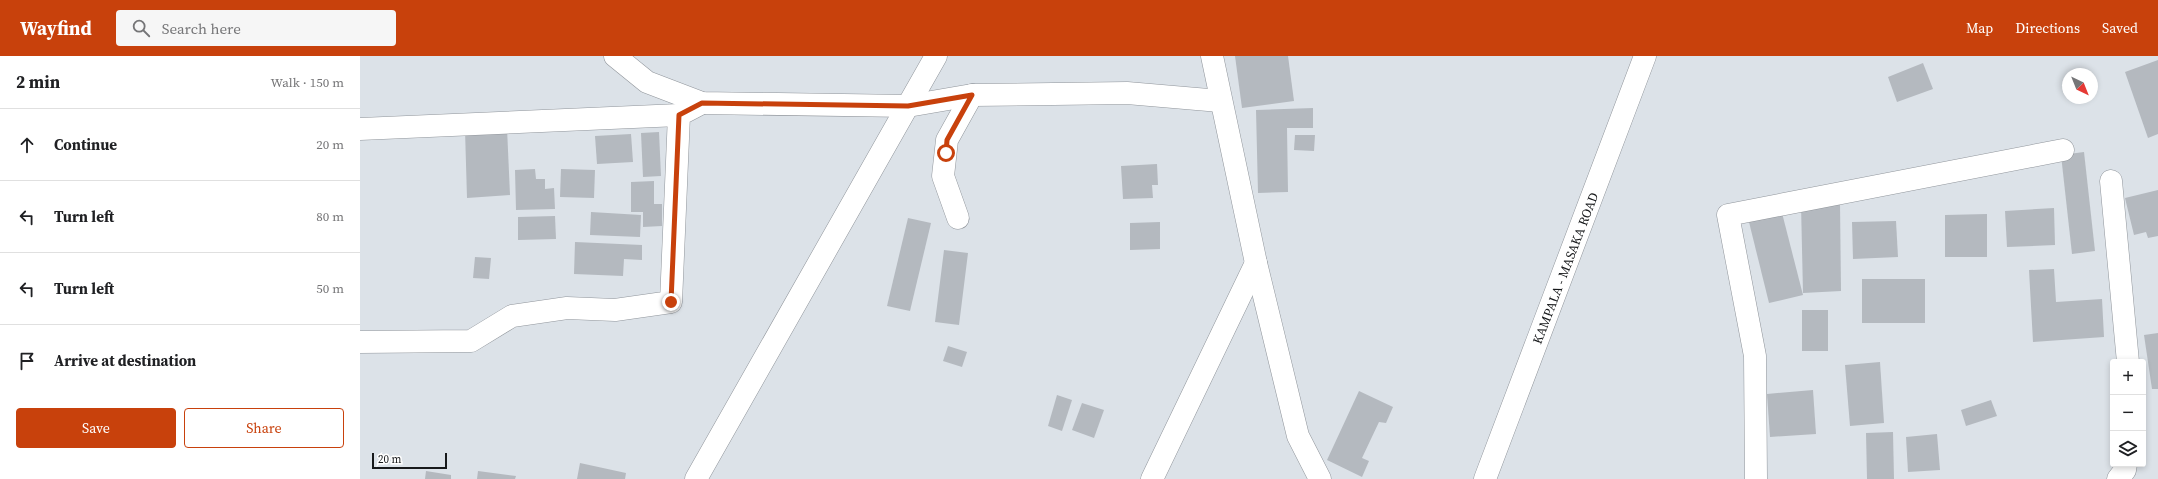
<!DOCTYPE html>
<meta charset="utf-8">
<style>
:root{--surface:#fff;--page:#f6f6f6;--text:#202124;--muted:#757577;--line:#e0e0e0;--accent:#c8410c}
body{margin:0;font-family:"Source Serif 4",serif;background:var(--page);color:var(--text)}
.controls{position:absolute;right:12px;bottom:12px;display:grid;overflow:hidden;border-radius:4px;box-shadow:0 2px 6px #0003}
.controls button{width:36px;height:36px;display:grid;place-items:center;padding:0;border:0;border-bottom:1px solid var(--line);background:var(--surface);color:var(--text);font:20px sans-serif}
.compass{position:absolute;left:1702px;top:12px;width:36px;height:36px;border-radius:50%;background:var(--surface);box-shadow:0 2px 6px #0003;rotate:137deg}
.scale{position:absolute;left:12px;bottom:10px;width:75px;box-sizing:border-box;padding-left:4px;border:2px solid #17191b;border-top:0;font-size:11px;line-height:14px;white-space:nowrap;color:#17191b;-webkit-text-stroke:3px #fff;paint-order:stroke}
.stop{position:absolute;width:12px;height:12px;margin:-9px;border:3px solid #c8410c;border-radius:50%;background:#fff}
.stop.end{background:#c8410c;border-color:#fff;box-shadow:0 1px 4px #0008}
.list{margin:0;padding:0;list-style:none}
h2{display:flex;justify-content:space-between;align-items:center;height:52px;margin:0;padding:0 16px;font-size:17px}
h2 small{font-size:13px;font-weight:400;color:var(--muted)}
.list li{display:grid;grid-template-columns:26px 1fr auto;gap:12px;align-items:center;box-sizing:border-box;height:72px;padding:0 16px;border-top:1px solid var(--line)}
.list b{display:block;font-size:15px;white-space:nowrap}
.list em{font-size:13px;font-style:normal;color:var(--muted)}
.actions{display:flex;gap:8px;padding:12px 16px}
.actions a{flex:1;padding:9px 0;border:1px solid var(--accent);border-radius:4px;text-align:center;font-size:14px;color:var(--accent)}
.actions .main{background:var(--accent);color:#fff}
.icon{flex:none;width:22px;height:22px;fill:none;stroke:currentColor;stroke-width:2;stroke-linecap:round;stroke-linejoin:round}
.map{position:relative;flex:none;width:1798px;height:423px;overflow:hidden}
header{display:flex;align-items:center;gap:24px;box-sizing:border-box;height:56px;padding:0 20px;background:var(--accent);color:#fff}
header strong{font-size:19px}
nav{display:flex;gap:22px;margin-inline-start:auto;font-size:14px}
.search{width:280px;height:36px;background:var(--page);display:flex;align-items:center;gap:10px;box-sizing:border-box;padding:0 14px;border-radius:4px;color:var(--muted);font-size:15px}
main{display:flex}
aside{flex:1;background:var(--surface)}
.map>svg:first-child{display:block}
.building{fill:#b4b9bf}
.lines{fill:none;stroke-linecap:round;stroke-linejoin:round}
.minor-casing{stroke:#90959b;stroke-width:23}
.major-casing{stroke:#90959b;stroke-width:23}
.minor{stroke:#fff;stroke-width:22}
.major{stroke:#fff;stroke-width:22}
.route{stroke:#c8410c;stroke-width:5}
.labels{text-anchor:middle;stroke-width:4;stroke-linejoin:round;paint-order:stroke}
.street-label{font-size:13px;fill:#17191b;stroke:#fff}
</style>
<header>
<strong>Wayfind</strong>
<div class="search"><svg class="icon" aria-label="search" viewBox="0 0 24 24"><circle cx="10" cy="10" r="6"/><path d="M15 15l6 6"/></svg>Search here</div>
<nav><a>Map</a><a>Directions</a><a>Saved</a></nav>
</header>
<main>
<aside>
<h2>2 min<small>Walk · 150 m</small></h2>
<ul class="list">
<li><svg class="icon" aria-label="ahead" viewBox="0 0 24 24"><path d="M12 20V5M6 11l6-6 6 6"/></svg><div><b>Continue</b></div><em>20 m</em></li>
<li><svg class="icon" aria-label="left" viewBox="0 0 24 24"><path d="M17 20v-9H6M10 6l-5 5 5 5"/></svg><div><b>Turn left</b></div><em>80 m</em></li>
<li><svg class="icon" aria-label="left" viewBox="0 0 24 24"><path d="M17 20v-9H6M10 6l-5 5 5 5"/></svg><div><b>Turn left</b></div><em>50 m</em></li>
<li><svg class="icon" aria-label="arrive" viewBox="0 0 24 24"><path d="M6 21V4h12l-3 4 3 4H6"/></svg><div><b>Arrive at destination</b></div></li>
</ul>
<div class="actions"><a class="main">Save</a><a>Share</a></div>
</aside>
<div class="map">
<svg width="1798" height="423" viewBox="0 0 1798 423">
<rect width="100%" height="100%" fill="#dce2e8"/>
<g class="building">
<path d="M 875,0 L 928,0 L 934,45 L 882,52 Z"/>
<path d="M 1798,4 L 1798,78 L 1788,82 L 1765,16 Z"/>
<path d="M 1563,7 L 1573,33 L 1537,46 L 1528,21 Z"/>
<path d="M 953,52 L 953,72 L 927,72 L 928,136 L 898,137 L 896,54 Z"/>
<path d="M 147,72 L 150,139 L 107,142 L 105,74 Z"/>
<path d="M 299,76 L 301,120 L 283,121 L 281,77 Z"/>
<path d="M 271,78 L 273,106 L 237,108 L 235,80 Z"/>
<path d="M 935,79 L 955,79 L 954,95 L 934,94 Z"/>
<path d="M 1724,96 L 1735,195 L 1712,198 L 1701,99 Z"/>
<path d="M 797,108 L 798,129 L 792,129 L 793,142 L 763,143 L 761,110 Z"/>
<path d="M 175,113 L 176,123 L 185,123 L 185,133 L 194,132 L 195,153 L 156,154 L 155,114 Z"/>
<path d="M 201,113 L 235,114 L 234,142 L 200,141 Z"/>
<path d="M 294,125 L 294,148 L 302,148 L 302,170 L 283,171 L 283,156 L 271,156 L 271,126 Z"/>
<path d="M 1798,134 L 1798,180 L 1788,182 L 1786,176 L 1774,179 L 1765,142 Z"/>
<path d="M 1480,147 L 1481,235 L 1443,237 L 1441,148 Z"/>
<path d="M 1694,152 L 1695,189 L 1647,191 L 1645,155 Z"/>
<path d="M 1421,153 L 1443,239 L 1409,247 L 1388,162 Z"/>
<path d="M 231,156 L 281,159 L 280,181 L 230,179 Z"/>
<path d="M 1627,158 L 1627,201 L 1585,201 L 1585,159 Z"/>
<path d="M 195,160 L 196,183 L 158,184 L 158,161 Z"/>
<path d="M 548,162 L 571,167 L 550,255 L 527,250 Z"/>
<path d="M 1536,165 L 1538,201 L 1493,203 L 1492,166 Z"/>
<path d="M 800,166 L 800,193 L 770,194 L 770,167 Z"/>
<path d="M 215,186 L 282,189 L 282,204 L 264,203 L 263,220 L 214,218 Z"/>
<path d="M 584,194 L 608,197 L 599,269 L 575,266 Z"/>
<path d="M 115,201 L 131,202 L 129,223 L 113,222 Z"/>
<path d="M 1694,213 L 1696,246 L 1742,243 L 1744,281 L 1673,286 L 1669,214 Z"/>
<rect x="1502" y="223" width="63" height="44"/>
<rect x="1442" y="254" width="26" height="41"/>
<path d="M 1798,277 L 1798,333 L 1792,333 L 1784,279 Z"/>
<path d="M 588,290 L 607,296 L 602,311 L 583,305 Z"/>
<path d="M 1520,306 L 1524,367 L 1490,370 L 1485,309 Z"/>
<path d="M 1453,334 L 1456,378 L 1410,381 L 1407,338 Z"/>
<path d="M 999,335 L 1033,351 L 1026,367 L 1019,366 L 1002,402 L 1009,405 L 1002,421 L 967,404 Z"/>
<path d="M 697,339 L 712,344 L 702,375 L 688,370 Z"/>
<path d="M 1631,344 L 1637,360 L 1606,370 L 1601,354 Z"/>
<path d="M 722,347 L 744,354 L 734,382 L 712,374 Z"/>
<path d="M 1533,376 L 1534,423 L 1507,423 L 1506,377 Z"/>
<path d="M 1577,378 L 1580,414 L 1548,416 L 1546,381 Z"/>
<path d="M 220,407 L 266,417 L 265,423 L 217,423 Z"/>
<path d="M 66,415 L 91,419 L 91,423 L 65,423 Z"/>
<path d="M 118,415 L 156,420 L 155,423 L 117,423 Z"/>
</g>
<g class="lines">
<g class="minor-casing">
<g id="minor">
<path d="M 255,0 L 287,26 L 342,47 L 548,50 L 612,39 L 767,37 L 860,45"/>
<path d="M 852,0 L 896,207 L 938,380 L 960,423"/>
<path d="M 0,73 L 319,59"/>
<path d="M 1751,125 L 1768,306"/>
<path d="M 598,162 L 583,120 L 587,84 L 612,39"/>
<path d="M 0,286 L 111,285 L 152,260 L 207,252 L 255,254 L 311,246 L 319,59 L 342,47"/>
<path d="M 336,423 L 576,0"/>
<path d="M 792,423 L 896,207"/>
<path d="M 1396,423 L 1395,300 L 1368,159 L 1703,94"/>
<path d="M 1758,423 L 1765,414 L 1766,408"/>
</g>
</g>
<g class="major-casing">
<path id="major" d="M 1125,423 L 1285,0"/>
</g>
<use href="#minor" class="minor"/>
<use href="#major" class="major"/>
</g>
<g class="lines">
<path class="route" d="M 311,246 L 319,59 L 342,47 L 548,50 L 612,39 L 587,84 L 586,97"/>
</g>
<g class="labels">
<g class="street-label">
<text transform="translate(1205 212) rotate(-69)" y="5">KAMPALA - MASAKA ROAD</text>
</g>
</g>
</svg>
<div class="controls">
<button>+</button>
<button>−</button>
<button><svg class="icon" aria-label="layers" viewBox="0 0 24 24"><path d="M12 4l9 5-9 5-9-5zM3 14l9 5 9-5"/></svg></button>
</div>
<svg class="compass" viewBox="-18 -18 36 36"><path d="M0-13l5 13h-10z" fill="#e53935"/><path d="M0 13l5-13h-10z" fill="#757577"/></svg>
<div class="scale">20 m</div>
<div class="stop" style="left:586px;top:97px"></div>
<div class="stop end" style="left:311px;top:246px"></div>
</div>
</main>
